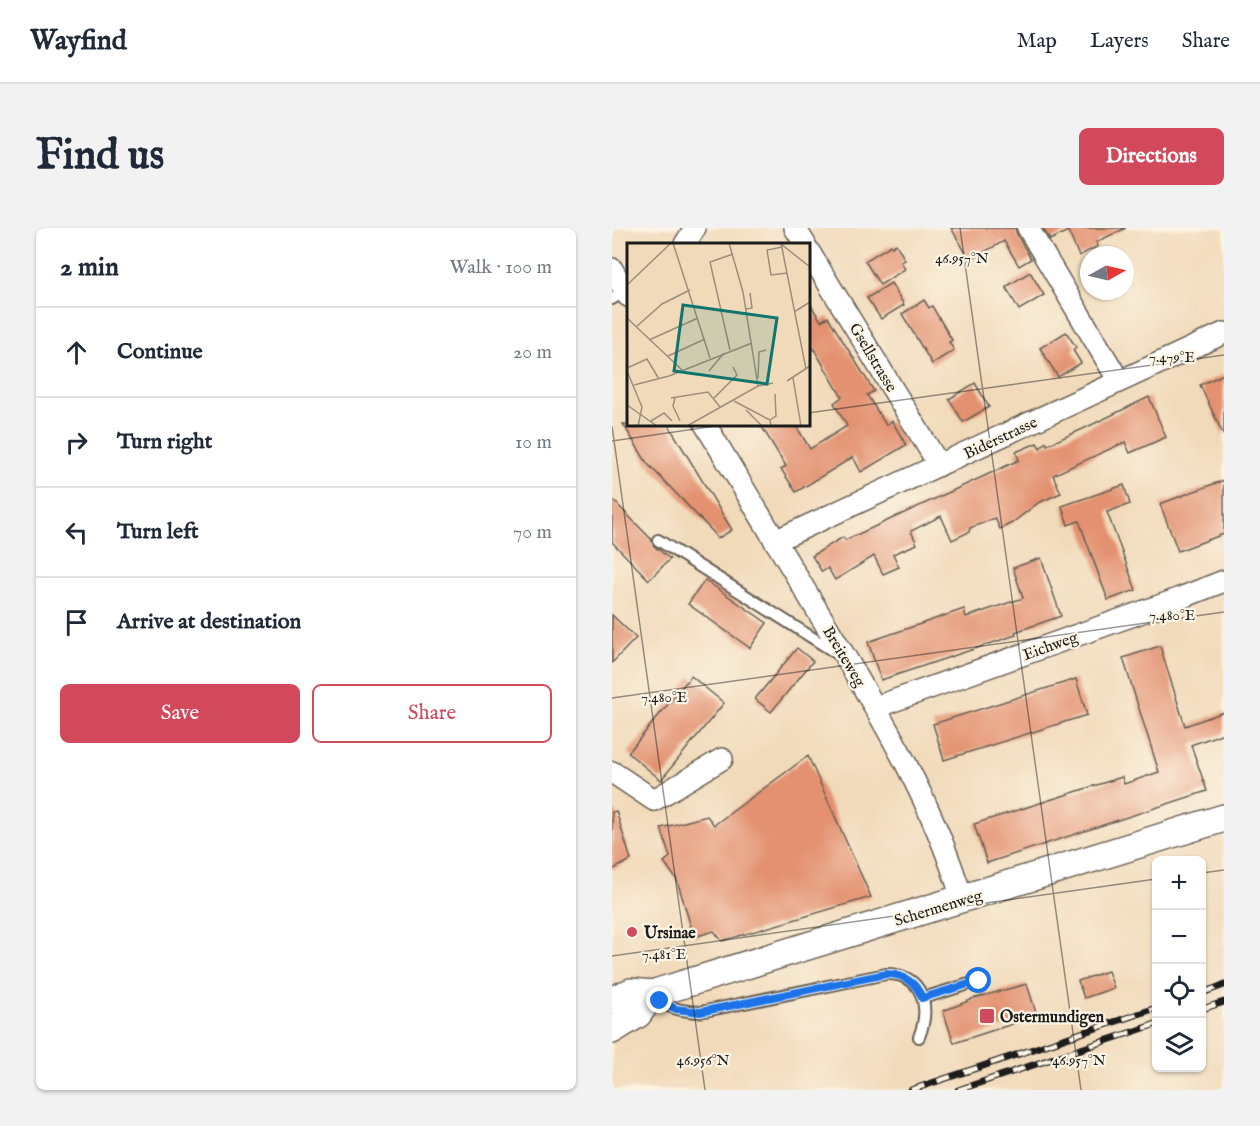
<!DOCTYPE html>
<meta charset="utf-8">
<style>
:root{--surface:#fff;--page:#f2f2f3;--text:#1f2937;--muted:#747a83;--line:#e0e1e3;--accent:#d1495b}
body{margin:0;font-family:"IM FELL English",serif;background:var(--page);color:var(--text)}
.controls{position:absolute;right:18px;bottom:18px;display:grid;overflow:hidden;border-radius:9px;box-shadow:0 2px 4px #0004}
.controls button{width:54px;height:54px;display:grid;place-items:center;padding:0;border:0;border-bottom:2px solid var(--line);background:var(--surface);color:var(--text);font:30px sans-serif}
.compass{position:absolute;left:468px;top:18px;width:54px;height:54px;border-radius:50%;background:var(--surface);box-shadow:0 2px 4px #0004;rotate:82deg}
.stop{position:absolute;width:18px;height:18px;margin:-14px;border:4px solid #1a73e8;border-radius:50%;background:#fff}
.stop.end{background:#1a73e8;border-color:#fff;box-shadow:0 2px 6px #0008}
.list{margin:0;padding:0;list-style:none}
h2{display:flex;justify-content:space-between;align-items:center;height:78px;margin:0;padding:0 24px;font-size:26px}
h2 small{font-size:20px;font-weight:400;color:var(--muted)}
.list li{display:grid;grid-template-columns:39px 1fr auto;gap:18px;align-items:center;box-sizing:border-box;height:90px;padding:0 24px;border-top:2px solid var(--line)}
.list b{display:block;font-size:22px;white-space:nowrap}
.list em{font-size:20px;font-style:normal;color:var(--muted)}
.actions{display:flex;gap:12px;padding:18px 24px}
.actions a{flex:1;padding:14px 0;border:2px solid var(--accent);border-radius:9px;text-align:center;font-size:21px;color:var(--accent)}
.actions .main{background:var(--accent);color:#fff}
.icon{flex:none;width:33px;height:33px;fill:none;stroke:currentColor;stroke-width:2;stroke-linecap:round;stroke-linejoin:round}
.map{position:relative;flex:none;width:612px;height:862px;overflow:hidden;border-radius:9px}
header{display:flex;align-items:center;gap:36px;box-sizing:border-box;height:84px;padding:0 30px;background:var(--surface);border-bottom:2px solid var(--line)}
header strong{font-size:28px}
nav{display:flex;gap:33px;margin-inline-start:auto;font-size:21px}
.intro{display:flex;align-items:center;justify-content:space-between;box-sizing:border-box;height:144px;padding:0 36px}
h1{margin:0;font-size:42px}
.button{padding:15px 27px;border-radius:9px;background:var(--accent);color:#fff;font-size:21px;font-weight:700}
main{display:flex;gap:36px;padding:0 36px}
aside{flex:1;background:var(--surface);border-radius:9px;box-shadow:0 2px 4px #0004}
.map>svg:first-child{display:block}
.building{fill:#e39170}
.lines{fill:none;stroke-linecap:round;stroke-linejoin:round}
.service-casing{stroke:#675e53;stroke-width:14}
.minor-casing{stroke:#675e53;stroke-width:24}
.tertiary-casing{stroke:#675e53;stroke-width:30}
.service{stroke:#fff;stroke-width:10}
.minor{stroke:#fff;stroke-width:21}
.tertiary{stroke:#fff;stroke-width:27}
.rail-casing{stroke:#1c1c1c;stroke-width:7}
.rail{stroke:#fcf5e5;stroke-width:4.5;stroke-dasharray:14;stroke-linecap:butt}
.route{stroke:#1a73e8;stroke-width:8}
.ticks{fill:none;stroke:#1c1c1c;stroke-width:1.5;stroke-opacity:0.45}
.poi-dot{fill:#d1495b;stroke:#fcf5e5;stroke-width:2}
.labels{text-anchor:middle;stroke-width:4.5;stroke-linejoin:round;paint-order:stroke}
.street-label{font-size:16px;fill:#1c1c1c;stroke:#fcf5e5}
.poi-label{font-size:16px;font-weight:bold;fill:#1c1c1c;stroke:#fcf5e5;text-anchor:start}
.inset-road{fill:none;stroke:#9c8e7b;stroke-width:1.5}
.view{fill:#0f766e;fill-opacity:0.15;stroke:#0f766e;stroke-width:3}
.inset-edge{fill:none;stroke:#1c1c1c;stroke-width:3}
.ticks-label{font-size:15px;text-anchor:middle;fill:#1c1c1c;stroke:#fcf5e5;stroke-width:4.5;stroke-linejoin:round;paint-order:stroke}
</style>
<header>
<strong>Wayfind</strong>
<nav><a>Map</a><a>Layers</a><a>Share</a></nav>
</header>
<div class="intro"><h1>Find us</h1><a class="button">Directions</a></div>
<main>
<aside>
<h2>2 min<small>Walk · 100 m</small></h2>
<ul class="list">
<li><svg class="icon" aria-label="ahead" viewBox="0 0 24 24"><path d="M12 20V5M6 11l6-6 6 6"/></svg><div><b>Continue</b></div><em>20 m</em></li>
<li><svg class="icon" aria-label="right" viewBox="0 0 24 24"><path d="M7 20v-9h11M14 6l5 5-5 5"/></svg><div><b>Turn right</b></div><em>10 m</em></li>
<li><svg class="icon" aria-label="left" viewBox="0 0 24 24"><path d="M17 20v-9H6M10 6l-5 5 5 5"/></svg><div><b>Turn left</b></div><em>70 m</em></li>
<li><svg class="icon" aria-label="arrive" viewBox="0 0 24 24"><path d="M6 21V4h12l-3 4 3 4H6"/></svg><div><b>Arrive at destination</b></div></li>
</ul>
<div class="actions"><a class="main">Save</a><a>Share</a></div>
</aside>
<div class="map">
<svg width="612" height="862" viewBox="0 0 612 862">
<rect width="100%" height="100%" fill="#fcf5e5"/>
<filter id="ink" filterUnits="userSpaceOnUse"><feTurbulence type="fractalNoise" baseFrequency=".0167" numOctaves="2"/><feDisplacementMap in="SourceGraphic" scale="12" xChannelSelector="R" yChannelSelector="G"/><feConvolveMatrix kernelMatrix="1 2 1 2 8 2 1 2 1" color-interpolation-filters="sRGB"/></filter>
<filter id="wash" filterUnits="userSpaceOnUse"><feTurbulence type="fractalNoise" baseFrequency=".008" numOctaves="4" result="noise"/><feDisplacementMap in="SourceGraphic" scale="24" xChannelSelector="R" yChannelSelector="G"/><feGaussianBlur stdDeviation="1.35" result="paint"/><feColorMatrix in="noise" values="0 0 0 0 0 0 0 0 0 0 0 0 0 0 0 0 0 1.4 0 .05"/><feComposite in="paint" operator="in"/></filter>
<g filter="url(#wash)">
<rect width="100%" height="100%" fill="#f1daba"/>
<g id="blocks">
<g class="building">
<path d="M 339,0 L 403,0 L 405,7 L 419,31 L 407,38 L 392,13 L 358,32 Z"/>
<path d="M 431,0 L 514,0 L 484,14 L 486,18 L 467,28 L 456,3 L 438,12 Z"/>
<path d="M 284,16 L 293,32 L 289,34 L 293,41 L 268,57 L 253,33 L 279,17 L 280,19 Z"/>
<path d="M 418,44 L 432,67 L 407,82 L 394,59 Z"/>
<path d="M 279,55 L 292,77 L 269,91 L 255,70 Z"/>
<path d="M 312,72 L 317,80 L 320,78 L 340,112 L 337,114 L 342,122 L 320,136 L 290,86 Z"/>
<path d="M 196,73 L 209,93 L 216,89 L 262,163 L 255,167 L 274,197 L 280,193 L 294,217 L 249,244 L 241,229 L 184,264 L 169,241 L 174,238 L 148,196 L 183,196 L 198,221 L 235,198 L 222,175 L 230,169 L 196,111 Z"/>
<path d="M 454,104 L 464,119 L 461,122 L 469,135 L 446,149 L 428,120 Z"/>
<path d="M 612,146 L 612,208 L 588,157 Z"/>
<path d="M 363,155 L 377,179 L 351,194 L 337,171 Z"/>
<path d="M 537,169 L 554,209 L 518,225 L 513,214 L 441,247 L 449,265 L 426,275 L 400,295 L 388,301 L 383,290 L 358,300 L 357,304 L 340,312 L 329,288 L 299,303 L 305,316 L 281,326 L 287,339 L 271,346 L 262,328 L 223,352 L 216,340 L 210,344 L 200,328 L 231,309 L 233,312 L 251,304 L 407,232 L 404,224 L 425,215 L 428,220 L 434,214 L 435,217 L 471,201 Z"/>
<path d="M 11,196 L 56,196 L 120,302 L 105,311 L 101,304 L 35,235 Z"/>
<path d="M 612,252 L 612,306 L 566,323 L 548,276 Z"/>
<path d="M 512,257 L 518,276 L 495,284 L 524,362 L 496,372 L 467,293 L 456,297 L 450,278 Z"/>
<path d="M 0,271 L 39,311 L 42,318 L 58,331 L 37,352 L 0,314 Z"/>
<path d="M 429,330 L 449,388 L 403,404 L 404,407 L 269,452 L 256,414 L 352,381 L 354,389 L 411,370 L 401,340 Z"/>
<path d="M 93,352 L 155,395 L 138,420 L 76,376 Z"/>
<path d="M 0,387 L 24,410 L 0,435 Z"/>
<path d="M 548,418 L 573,498 L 612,484 L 612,505 L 579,517 L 595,563 L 375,635 L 362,596 L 510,549 L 512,556 L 547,544 L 511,430 Z"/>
<path d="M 185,420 L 201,433 L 159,484 L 143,471 Z"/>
<path d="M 79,448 L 112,475 L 49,552 L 16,525 Z"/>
<path d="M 464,451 L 475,487 L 332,532 L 321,496 Z"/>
<path d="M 196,528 L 259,669 L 110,713 L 102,703 L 82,709 L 65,652 L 52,634 L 58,629 L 49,600 L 95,588 L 102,597 Z"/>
<path d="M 4,583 L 19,632 L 0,642 L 0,584 Z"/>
<path d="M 496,743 L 502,760 L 472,770 L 466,753 Z"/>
<path d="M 415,756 L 425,788 L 342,815 L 331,783 L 359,772 L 359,771 Z"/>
</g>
</g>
</g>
<g filter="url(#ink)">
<use href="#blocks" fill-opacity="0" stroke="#675e53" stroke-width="1.5"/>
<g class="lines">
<g class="service-casing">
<g id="service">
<path d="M 0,71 L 13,63"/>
<path d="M 46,312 L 226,426"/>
<path d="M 43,768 C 55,781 70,783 88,784 L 274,746 C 311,745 319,779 307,809"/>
<path d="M 311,770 L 367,753"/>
</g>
</g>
<g class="minor-casing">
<g id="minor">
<path d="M 183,0 L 193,16"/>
<path d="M 416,0 L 507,153"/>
<path d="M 73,16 L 83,0"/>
<path d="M 196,22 L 327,237"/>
<path d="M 0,41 L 16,68"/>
<path d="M 93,196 C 135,267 178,337 220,407 C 271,491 322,577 350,671"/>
<path d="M 163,313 L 612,105"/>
<path d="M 264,479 L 558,374 L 612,353"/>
<path d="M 0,544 L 42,572 L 110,531"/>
</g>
</g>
<g class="tertiary-casing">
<g id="tertiary">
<path d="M 0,772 L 19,764 L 40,766 L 46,764 L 612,590"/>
<path d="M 0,802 L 26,786 L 40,766"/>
</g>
</g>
<use href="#service" class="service"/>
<use href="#minor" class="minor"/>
<use href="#tertiary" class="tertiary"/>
<g class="rail-casing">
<g id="rail">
<path d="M 590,765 L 612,757"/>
<path d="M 590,781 L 612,774"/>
<path d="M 299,862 L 544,780"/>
<path d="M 346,862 L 544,796"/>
</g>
</g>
<use href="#rail" class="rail"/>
</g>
</g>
<g class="lines" filter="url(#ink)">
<path class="route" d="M 48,773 L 64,781 L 88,784 L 274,746 C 291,746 304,754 310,770 L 367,753"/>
</g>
<path class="ticks" d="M 348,0 L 469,862M 196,185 L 612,127M 0,198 L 93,862M 0,213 L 117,196M 0,470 L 612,384M 590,645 L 612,642M 0,728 L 544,651"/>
<g class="poi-dot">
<circle cx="20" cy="704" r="6"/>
<rect x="367" y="780" width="16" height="16" rx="3"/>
</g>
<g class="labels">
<g class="street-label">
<text transform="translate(262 129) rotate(59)" y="6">Gsellstrasse</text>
<text transform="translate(388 209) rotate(-25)" y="6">Biderstrasse</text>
<text transform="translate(438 417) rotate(-20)" y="6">Eichweg</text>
<text transform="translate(233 428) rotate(59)" y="6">Breiteweg</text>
<text transform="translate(326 679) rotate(-17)" y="6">Schermenweg</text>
</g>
<g class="poi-label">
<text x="32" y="710">Ursinae</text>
<text x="388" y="794">Ostermundigen</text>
</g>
</g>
<g transform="translate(15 15)">
<rect width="183" height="183" fill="#f1daba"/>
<path class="inset-road" d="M 46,0 L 83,115M 102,0 L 116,49 L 131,143M 154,0 L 179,126M 154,1 L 183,24M 155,4 L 140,7 L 144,32 L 160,30M 0,42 L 44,0M 119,66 L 125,65 L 123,50M 167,69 L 183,59M 0,75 L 55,127M 9,84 L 35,61 L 63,47M 22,97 L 71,75M 103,107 L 83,19 L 106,11M 41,113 L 78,96M 0,125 L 20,116 L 32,136M 0,128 L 15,164 L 11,183M 82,128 L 97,110M 131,135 L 132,109 L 139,107M 166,135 L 174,183M 160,138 L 183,123M 7,142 L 42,133 L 125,100M 44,155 L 81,149 L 93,164M 48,155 L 46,163 L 53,178M 87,155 L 110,132 L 106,124M 107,158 L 143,177 L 144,183M 0,162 L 30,183M 119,167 L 135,183M 143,177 L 149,173 L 148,151M 24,178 L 37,170 L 45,178M 60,183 L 131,143 L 146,140"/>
<path class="view" d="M 56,62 L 150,75 L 140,141 L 47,128 Z"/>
<rect width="183" height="183" class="inset-edge"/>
</g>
<g class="ticks-label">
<text x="350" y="35">46.957°N</text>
<text x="560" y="134">7.479°E</text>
<text x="560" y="392">7.480°E</text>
<text x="52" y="474">7.480°E</text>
<text x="52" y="731">7.481°E</text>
<text x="91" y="837">46.956°N</text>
<text x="467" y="837">46.957°N</text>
</g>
</svg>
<div class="controls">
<button>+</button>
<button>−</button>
<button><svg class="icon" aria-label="locate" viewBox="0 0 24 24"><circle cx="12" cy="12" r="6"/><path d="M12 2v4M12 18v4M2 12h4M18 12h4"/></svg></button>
<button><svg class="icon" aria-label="layers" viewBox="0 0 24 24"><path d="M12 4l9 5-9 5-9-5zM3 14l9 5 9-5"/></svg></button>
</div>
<svg class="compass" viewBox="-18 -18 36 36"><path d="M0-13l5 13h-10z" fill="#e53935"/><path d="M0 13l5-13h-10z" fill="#747a83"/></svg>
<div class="stop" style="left:367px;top:753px"></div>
<div class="stop end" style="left:48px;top:773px"></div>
</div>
</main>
